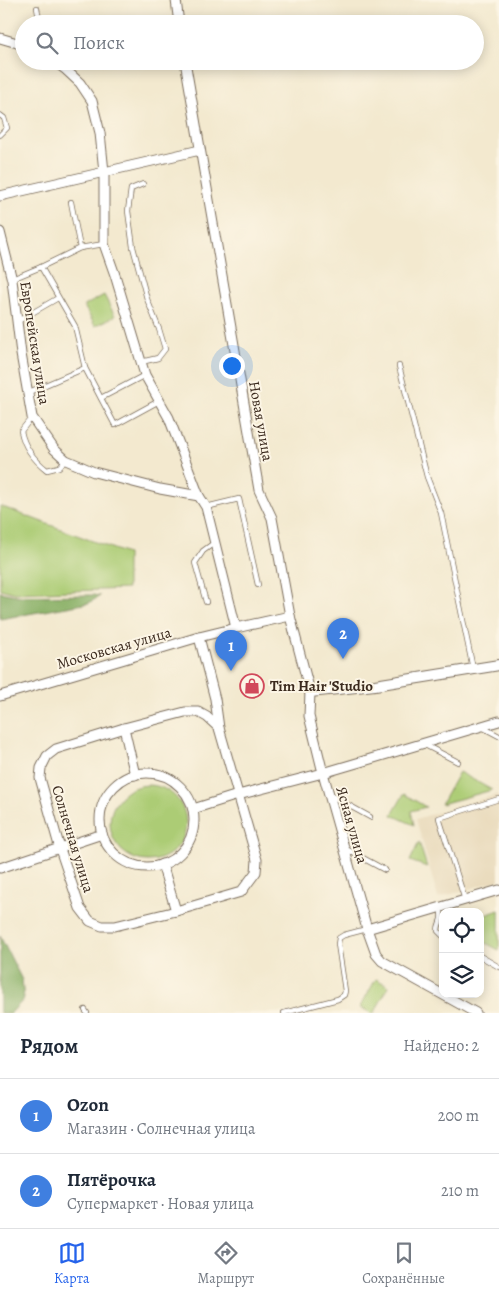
<!DOCTYPE html>
<html lang="ru">
<meta charset="utf-8">
<style>
:root{--surface:#fff;--page:#f2f2f3;--text:#1f2937;--muted:#747a83;--line:#e0e1e3;--accent:#2563eb}
body{margin:0;font-family:Alegreya,serif;background:var(--page);color:var(--text)}
.controls{position:absolute;right:15px;bottom:15px;display:grid;overflow:hidden;border-radius:10px;box-shadow:0 2px 12px #0003}
.controls button{width:45px;height:45px;display:grid;place-items:center;padding:0;border:0;border-bottom:1px solid var(--line);background:var(--surface);color:var(--text);font:25px sans-serif}
.you{position:absolute;left:231px;top:365px;width:18px;height:18px;margin:-12px;border:4px solid #fff;border-radius:50%;background:#1a73e8;box-shadow:0 0 0 8px #1a73e833}
.badge{display:grid;place-items:center;width:32px;height:32px;border-radius:50%;background:var(--accent);color:#fff;font-size:16px;font-weight:700}
.pin{position:absolute;translate:-50% -41px;filter:drop-shadow(0 1px 2px #0008)}
.pin::after{content:'';position:absolute;top:26px;width:18px;height:15px;background:inherit;clip-path:polygon(0 0,100% 0,50% 100%)}
.list{margin:0;padding:0;list-style:none}
h2{display:flex;justify-content:space-between;align-items:center;height:65px;margin:0;padding:0 20px;font-size:21px}
h2 small{font-size:16px;font-weight:400;color:var(--muted)}
.list li{display:grid;grid-template-columns:32px 1fr auto;gap:15px;align-items:center;box-sizing:border-box;height:75px;padding:0 20px;border-top:1px solid var(--line)}
.list b{display:block;font-size:19px;white-space:nowrap}
.list p{margin:0;font-size:16px;white-space:nowrap;color:var(--muted)}
.list em{font-size:16px;font-style:normal;color:var(--muted)}
.icon{flex:none;width:28px;height:28px;fill:none;stroke:currentColor;stroke-width:2;stroke-linecap:round;stroke-linejoin:round}
.map{position:relative;flex:none;width:499px;height:1013px;overflow:hidden}
.search{position:absolute;background:var(--surface);box-shadow:0 2px 12px #0003;left:15px;right:15px;top:15px;height:55px;display:flex;align-items:center;gap:12px;box-sizing:border-box;padding:0 18px;border-radius:28px;color:var(--muted);font-size:19px}
.sheet{height:215px;background:var(--surface)}
nav{display:flex;justify-content:space-around;align-items:center;box-sizing:border-box;height:70px;border-top:1px solid var(--line);background:var(--surface);font-size:14px;color:var(--muted)}
nav a{display:grid;justify-items:center;gap:2px}
nav .on{color:var(--accent)}
.map>svg:first-child{display:block}
.built{fill:#e8d9ba}
.green{fill:#accc75;stroke:#747b4a}
.forest{fill:#89b066;stroke:#626d42}
.lines{fill:none;stroke-linecap:round;stroke-linejoin:round}
.service-casing{stroke:#7b6d5c;stroke-width:6}
.minor-casing{stroke:#7b6d5c;stroke-width:11}
.tertiary-casing{stroke:#7b6d5c;stroke-width:12}
.service{stroke:#fff;stroke-width:4.5}
.minor{stroke:#fff;stroke-width:9}
.tertiary{stroke:#fff;stroke-width:10}
.labels{text-anchor:middle;stroke-width:4;stroke-linejoin:round;paint-order:stroke}
.street-label{font-size:15px;fill:#3b2a1e;stroke:#fcf5e5}
.poi-label{font-size:15px;font-weight:bold;fill:#3b2a1e;stroke:#fcf5e5;text-anchor:start}
</style>
<div class="map">
<svg width="499" height="1013" viewBox="0 0 499 1013">
<rect width="100%" height="100%" fill="#fcf5e5"/>
<filter id="ink" filterUnits="userSpaceOnUse"><feTurbulence type="fractalNoise" baseFrequency=".02" numOctaves="2"/><feDisplacementMap in="SourceGraphic" scale="10" xChannelSelector="R" yChannelSelector="G"/><feConvolveMatrix kernelMatrix="1 2 1 2 8 2 1 2 1" color-interpolation-filters="sRGB"/></filter>
<filter id="wash" filterUnits="userSpaceOnUse"><feTurbulence type="fractalNoise" baseFrequency=".0096" numOctaves="4" result="noise"/><feDisplacementMap in="SourceGraphic" scale="20" xChannelSelector="R" yChannelSelector="G"/><feGaussianBlur stdDeviation="1.12" result="paint"/><feColorMatrix in="noise" values="0 0 0 0 0 0 0 0 0 0 0 0 0 0 0 0 0 1.4 0 .05"/><feComposite in="paint" operator="in"/></filter>
<g filter="url(#wash)">
<rect width="100%" height="100%" fill="#f3e9cf"/>
<path class="built" d="M 499,794 L 499,880 L 438,898 L 416,819 Z"/>
<g class="green">
<path d="M 104,295 L 115,316 L 95,326 L 84,306 Z"/>
<path d="M 0,506 L 127,554 L 127,589 L 15,593 L 0,589 Z"/>
<path d="M 459,772 L 492,790 L 441,804 Z"/>
<circle cx="148" cy="823" r="38"/>
<path d="M 404,794 L 426,807 L 411,811 L 414,825 L 392,815 Z"/>
<path d="M 419,842 L 427,867 L 410,861 Z"/>
<path d="M 499,910 L 499,950 L 480,940 L 480,917 Z"/>
<path d="M 376,979 L 389,986 L 374,1013 L 371,1013 L 360,1007 Z"/>
</g>
<g class="forest">
<path d="M 0,592 L 21,596 L 93,595 L 100,596 L 89,603 L 0,619 Z"/>
<path d="M 0,936 L 22,980 L 24,999 L 11,1013 L 0,1013 Z"/>
</g>
</g>
<g filter="url(#ink)">
<g class="lines">
<g class="service-casing">
<g id="service">
<path d="M 37,8 L 40,24"/>
<path d="M 0,115 L 4,118 L 7,128 L 0,135"/>
<path d="M 71,202 L 80,248"/>
<path d="M 104,244 L 80,248 L 41,267 L 75,326 L 85,368 L 115,425 L 159,401"/>
<path d="M 12,279 L 41,267"/>
<path d="M 18,321 L 58,298"/>
<path d="M 141,362 L 158,358 L 165,349 L 159,329 L 147,299 L 133,247 L 128,211 L 131,189 L 143,184"/>
<path d="M 399,366 L 427,477 L 441,513 L 473,669"/>
<path d="M 29,392 L 85,368"/>
<path d="M 101,398 L 145,375"/>
<path d="M 32,417 L 21,431 C 24,446 34,460 47,470 L 59,467 L 66,460"/>
<path d="M 206,507 L 239,499 L 258,585"/>
<path d="M 206,602 L 195,563 L 203,551 L 214,543"/>
<path d="M 482,727 L 499,736"/>
<path d="M 425,745 L 458,762"/>
<path d="M 330,795 L 370,817"/>
<path d="M 346,849 L 385,870"/>
<path d="M 465,900 L 439,818 L 499,799"/>
<path d="M 440,907 C 444,922 438,921 438,931 L 443,936"/>
<path d="M 480,956 L 499,967"/>
<path d="M 85,1010 L 87,1013"/>
<path d="M 284,1013 L 338,999 L 344,995 L 345,991 L 338,944 L 339,938 L 344,935 L 367,929"/>
</g>
</g>
<g class="minor-casing">
<g id="minor">
<path d="M 176,0 L 179,24"/>
<path d="M 0,38 L 24,45"/>
<path d="M 54,61 L 65,69 L 80,83 L 92,101 L 100,133 L 104,172 L 104,244 L 115,275 L 145,375 L 169,418 L 199,496 L 206,507 L 236,628 L 290,616"/>
<path d="M 185,61 L 259,490 L 272,518 L 290,616 L 310,692 L 309,716 L 323,773 L 238,795 L 193,809"/>
<path d="M 0,196 L 200,150"/>
<path d="M 0,232 L 12,280 L 21,354 L 32,417 L 54,449 L 66,460 L 94,472 L 160,489 L 199,496"/>
<path d="M 0,696 L 199,637 L 236,628"/>
<path d="M 499,721 L 323,773 L 367,929 L 499,890"/>
<path d="M 124,728 L 135,775"/>
<circle cx="147" cy="820" r="47"/>
<path d="M 162,864 L 176,911 L 241,892 L 256,872 L 257,860 L 219,728 L 215,699 L 199,637"/>
<path d="M 0,868 L 102,834"/>
<path d="M 176,911 L 115,926 L 102,926 L 90,921 L 80,908 L 60,849 L 40,778 L 41,768 L 47,756 L 56,749 L 124,728 L 185,712 L 198,712 L 207,717 L 219,728"/>
<path d="M 367,929 L 376,954 L 382,961 L 476,1013"/>
</g>
</g>
<g class="tertiary-casing">
<path id="tertiary" d="M 310,692 L 375,685 L 499,665"/>
</g>
<use href="#service" class="service"/>
<use href="#minor" class="minor"/>
<use href="#tertiary" class="tertiary"/>
</g>
</g>
<defs>
<g id="shop-ring" transform="scale(1.25)"><circle r="9.5" fill="#fcf5e5" stroke="#d1495b" stroke-width="1.5"/><path d="M-5-2.5h2.3a2.7 3.5 0 0 1 5.4 0H5L5.5 6h-11ZM-1.5-2.5h3a1.5 2.3 0 0 0-3 0Z" fill="#d1495b"/></g>
</defs>
<g fill-rule="evenodd">
<use href="#shop-ring" x="252" y="686"/>
</g>
<g class="labels">
<g class="street-label">
<text transform="translate(35 343) rotate(81)" y="5">Европейская улица</text>
<text transform="translate(261 421) rotate(80)" y="5">Новая улица</text>
<text transform="translate(114 648) rotate(-16)" y="5">Московская улица</text>
<text transform="translate(352 825) rotate(74)" y="5">Ясная улица</text>
<text transform="translate(73 839) rotate(73)" y="5">Солнечная улица</text>
</g>
<g class="poi-label">
<text x="270" y="691">Tim Hair 'Studio</text>
</g>
</g>
</svg>
<div class="controls">
<button><svg class="icon" aria-label="locate" viewBox="0 0 24 24"><circle cx="12" cy="12" r="6"/><path d="M12 2v4M12 18v4M2 12h4M18 12h4"/></svg></button>
<button><svg class="icon" aria-label="layers" viewBox="0 0 24 24"><path d="M12 4l9 5-9 5-9-5zM3 14l9 5 9-5"/></svg></button>
</div>
<div class="you"></div>
<div class="pin badge" style="left:231px;top:671px;background:#3f7fe0">1</div>
<div class="pin badge" style="left:343px;top:659px;background:#3f7fe0">2</div>
<div class="search"><svg class="icon" aria-label="search" viewBox="0 0 24 24"><circle cx="10" cy="10" r="6"/><path d="M15 15l6 6"/></svg>Поиск</div>
</div>
<section class="sheet">
<h2>Рядом<small>Найдено: 2</small></h2>
<ul class="list">
<li><span class="badge" style="background:#3f7fe0">1</span><div><b>Ozon</b><p>Магазин · Солнечная улица</p></div><em>200 m</em></li>
<li><span class="badge" style="background:#3f7fe0">2</span><div><b>Пятёрочка</b><p>Супермаркет · Новая улица</p></div><em>210 m</em></li>
</ul>
</section>
<nav>
<a class="on"><svg class="icon" aria-label="map" viewBox="0 0 24 24"><path d="M3 6l6-2 6 2 6-2v14l-6 2-6-2-6 2zM9 4v14M15 6v14"/></svg>Карта</a>
<a><svg class="icon" aria-label="directions" viewBox="0 0 24 24"><path d="M12 3l9 9-9 9-9-9zM9 14v-3h6M13 9l2 2-2 2"/></svg>Маршрут</a>
<a><svg class="icon" aria-label="saved" viewBox="0 0 24 24"><path d="M7 4h10v16l-5-4-5 4z"/></svg>Сохранённые</a>
</nav>
